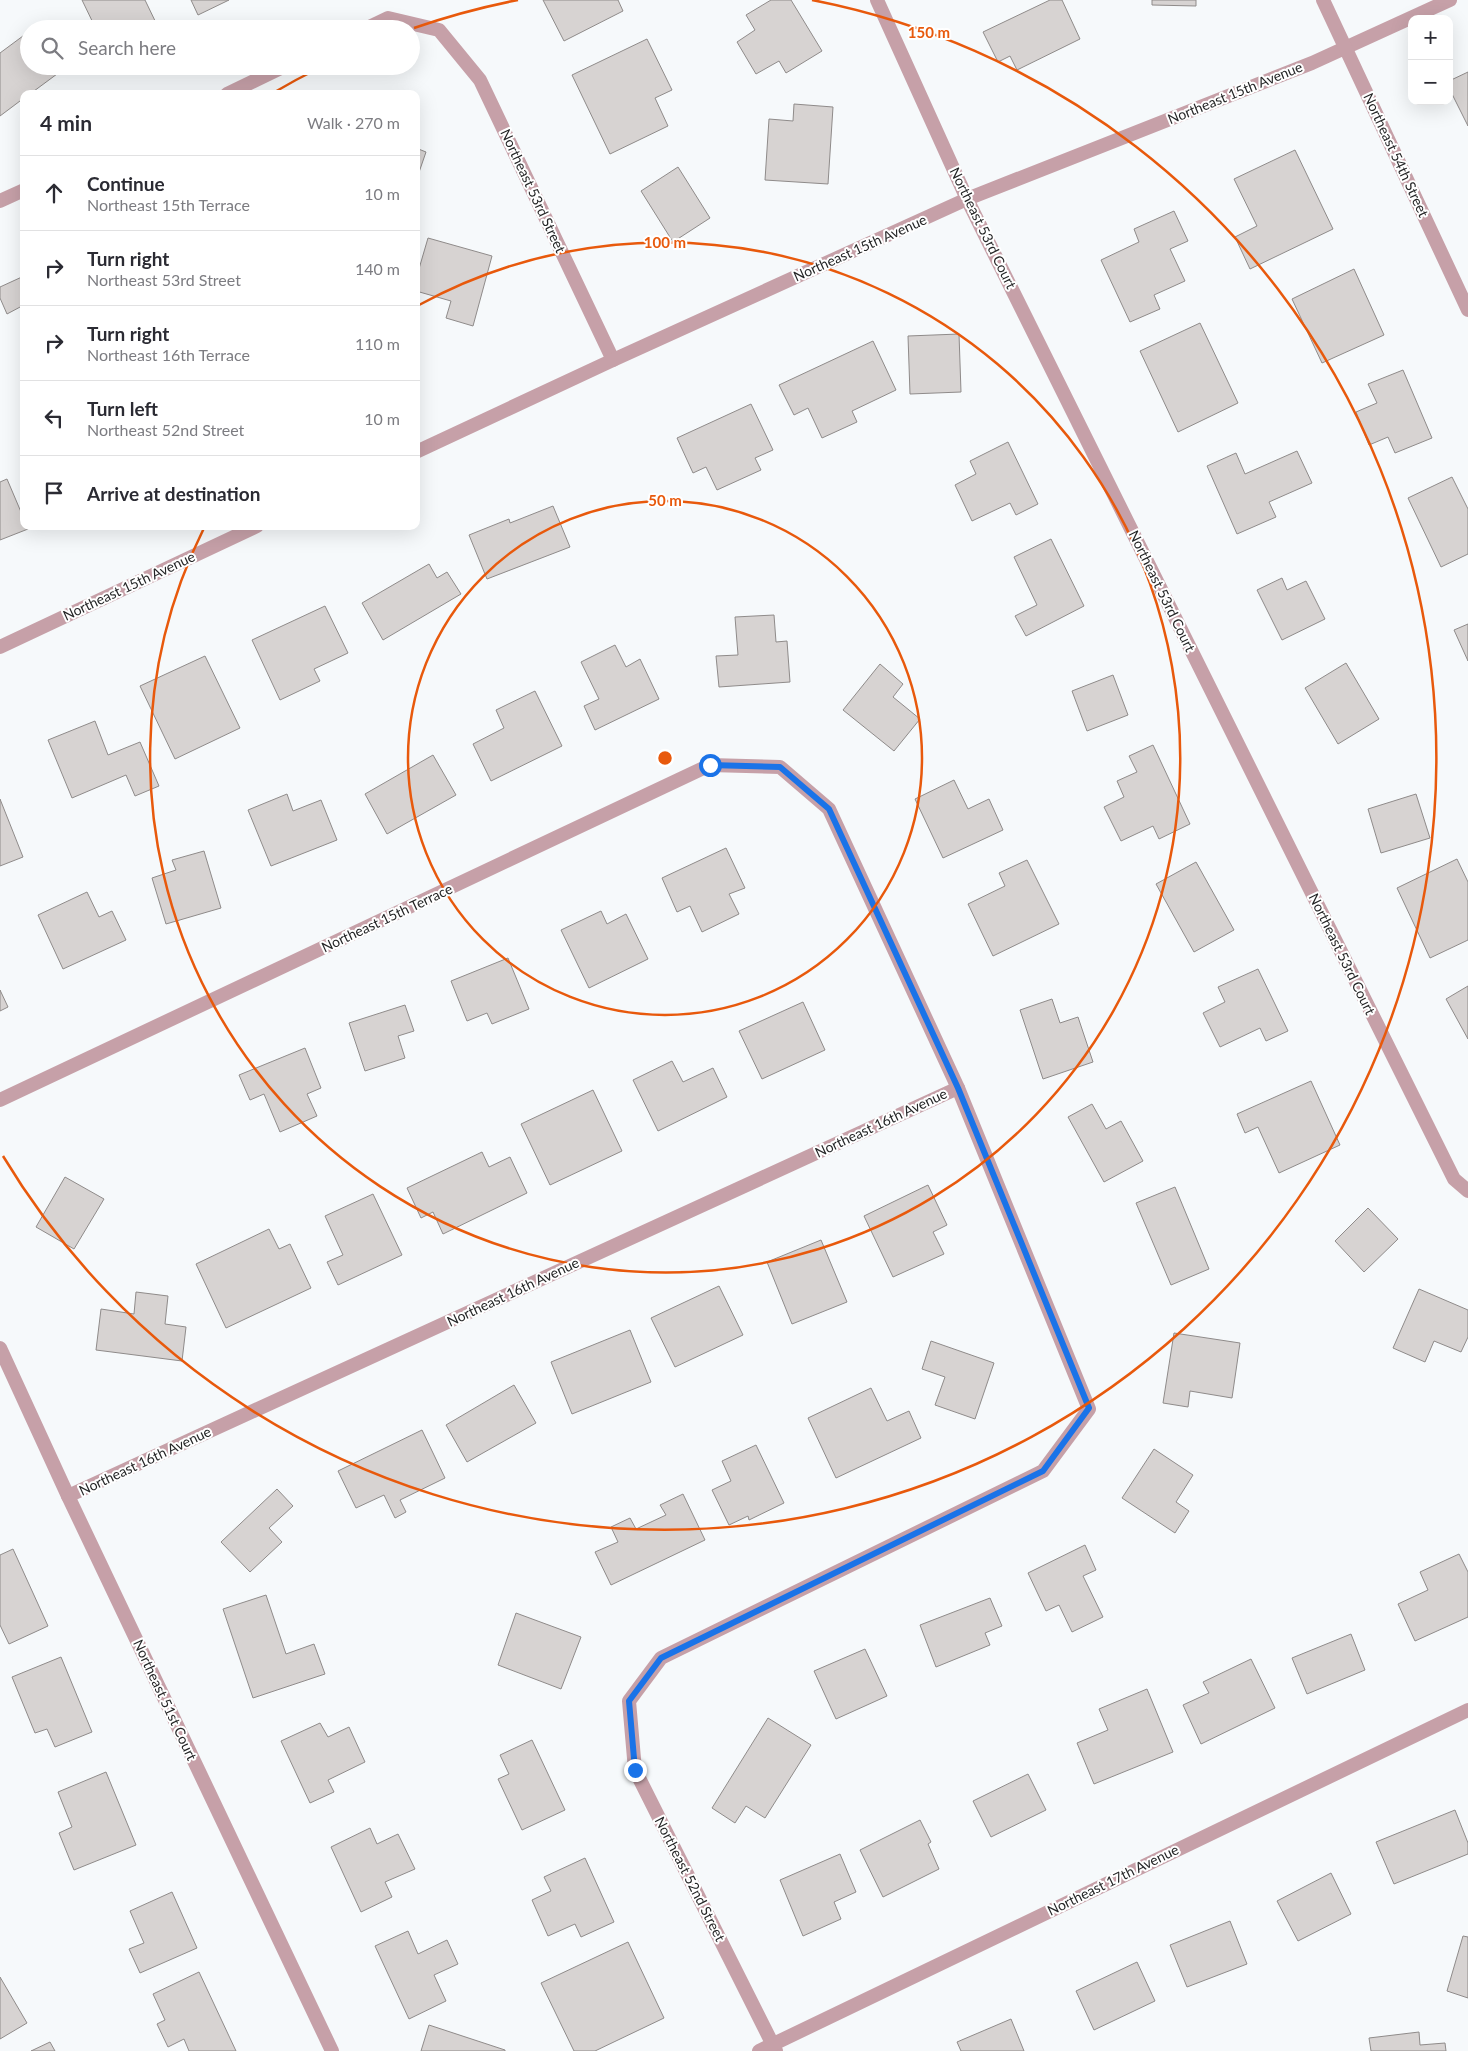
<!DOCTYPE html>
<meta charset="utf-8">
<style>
:root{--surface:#fff;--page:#f2f2f3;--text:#2b2b33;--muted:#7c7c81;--line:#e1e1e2}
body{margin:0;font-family:Lato,sans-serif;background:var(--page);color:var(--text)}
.controls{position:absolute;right:15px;top:15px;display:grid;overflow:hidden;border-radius:10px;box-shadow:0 5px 20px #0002}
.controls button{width:45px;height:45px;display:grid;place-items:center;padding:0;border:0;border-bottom:1px solid var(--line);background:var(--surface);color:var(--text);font:25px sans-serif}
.stop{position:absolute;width:15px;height:15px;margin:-11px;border:4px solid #1a73e8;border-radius:50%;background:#fff}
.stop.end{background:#1a73e8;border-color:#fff;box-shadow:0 1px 5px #0008}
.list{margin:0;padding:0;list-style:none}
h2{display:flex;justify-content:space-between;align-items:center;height:65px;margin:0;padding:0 20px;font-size:21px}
h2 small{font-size:16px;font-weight:400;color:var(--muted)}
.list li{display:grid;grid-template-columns:32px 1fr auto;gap:15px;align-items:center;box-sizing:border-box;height:75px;padding:0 20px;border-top:1px solid var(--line)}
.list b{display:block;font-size:19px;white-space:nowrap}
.list p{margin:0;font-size:16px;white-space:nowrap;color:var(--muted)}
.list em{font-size:16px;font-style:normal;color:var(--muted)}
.icon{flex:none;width:28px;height:28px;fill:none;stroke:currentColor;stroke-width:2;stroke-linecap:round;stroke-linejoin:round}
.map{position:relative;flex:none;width:1468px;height:2051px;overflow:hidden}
.search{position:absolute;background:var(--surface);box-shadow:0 5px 20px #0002;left:20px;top:20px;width:400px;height:55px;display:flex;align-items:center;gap:12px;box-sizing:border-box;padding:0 18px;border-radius:28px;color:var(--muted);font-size:19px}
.panel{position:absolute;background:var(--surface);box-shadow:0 5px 20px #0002;left:20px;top:90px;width:400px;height:440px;border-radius:10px}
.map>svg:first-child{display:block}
.building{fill:#d7d3d2;stroke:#8f8b8a}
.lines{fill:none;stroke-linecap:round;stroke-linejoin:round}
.minor{stroke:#c6a0a8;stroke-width:14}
.tertiary{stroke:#c6a0a8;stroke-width:14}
.route{stroke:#1a73e8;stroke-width:6}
.ring{fill:none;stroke:#e8590c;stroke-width:2.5}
.labels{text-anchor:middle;stroke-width:4;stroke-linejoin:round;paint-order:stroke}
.street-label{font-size:14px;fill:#242526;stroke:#fff}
.centre{fill:#e8590c;stroke:#fff;stroke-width:2.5}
.ring-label{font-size:15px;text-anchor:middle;font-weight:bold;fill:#e8590c;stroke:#fff;stroke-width:4;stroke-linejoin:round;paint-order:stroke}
</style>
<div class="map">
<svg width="1468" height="2051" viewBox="0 0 1468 2051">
<rect width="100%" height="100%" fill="#f6f9fb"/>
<g class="building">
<path d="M 82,0 L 145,0 L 158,27 L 154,29 L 96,29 Z"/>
<path d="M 191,0 L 229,0 L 198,15 Z"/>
<path d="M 543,0 L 618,0 L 623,11 L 564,41 Z"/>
<path d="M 771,0 L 791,0 L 822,51 L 786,73 L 779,61 L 756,74 L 737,42 L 755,30 L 746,15 Z"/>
<path d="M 1050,0 L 1062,0 L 1080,39 L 1017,70 L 1010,56 L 998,62 L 983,32 Z"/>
<path d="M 1152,0 L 1196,0 L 1196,6 L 1152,5 Z"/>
<path d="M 27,33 L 29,35 L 29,66 L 51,66 L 57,74 L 30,94 L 24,94 L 24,98 L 0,116 L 0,53 Z"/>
<path d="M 647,39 L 672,90 L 655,98 L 668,126 L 610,154 L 572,75 Z"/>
<path d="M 1468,72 L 1468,126 L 1449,88 L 1449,81 Z"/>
<path d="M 794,104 L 833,107 L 828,184 L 765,180 L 769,119 L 793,121 Z"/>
<path d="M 416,148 L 426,152 L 416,181 Z"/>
<path d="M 1295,150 L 1333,229 L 1250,269 L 1235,237 L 1257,226 L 1234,179 Z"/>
<path d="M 678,167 L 710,218 L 673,242 L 641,191 Z"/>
<path d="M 1174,211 L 1188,241 L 1170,249 L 1185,281 L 1154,295 L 1160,309 L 1130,322 L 1101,260 L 1139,242 L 1134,229 Z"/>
<path d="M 428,238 L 492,256 L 473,326 L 446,318 L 451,301 L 416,291 L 416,279 Z"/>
<path d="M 1354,269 L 1384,335 L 1322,363 L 1292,299 Z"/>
<path d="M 24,276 L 24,309 L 22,306 L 7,314 L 0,298 L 0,287 Z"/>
<path d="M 1200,323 L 1238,403 L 1178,432 L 1140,351 Z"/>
<path d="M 959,334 L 961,392 L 910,394 L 908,336 Z"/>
<path d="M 873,341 L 896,390 L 852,411 L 857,422 L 822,438 L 808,408 L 794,415 L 779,385 Z"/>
<path d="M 1403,370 L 1432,438 L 1395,453 L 1388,437 L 1369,445 L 1356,412 L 1377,403 L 1368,384 Z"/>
<path d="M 751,404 L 773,450 L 755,458 L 761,470 L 717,490 L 706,467 L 693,473 L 677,438 Z"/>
<path d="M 1008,442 L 1038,504 L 1016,515 L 1010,503 L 972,521 L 955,485 L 976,474 L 970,461 Z"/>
<path d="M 1297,451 L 1312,483 L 1269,502 L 1276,517 L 1237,534 L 1207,466 L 1236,453 L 1245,474 Z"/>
<path d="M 1452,477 L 1468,509 L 1468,554 L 1441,567 L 1408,498 Z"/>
<path d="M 7,479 L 24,519 L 24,526 L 27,526 L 28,529 L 0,540 L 0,482 Z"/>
<path d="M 553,506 L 570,547 L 487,579 L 469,535 L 509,519 L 510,523 Z"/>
<path d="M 1051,539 L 1084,606 L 1026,636 L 1015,616 L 1037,605 L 1014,557 Z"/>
<path d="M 429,564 L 437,578 L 447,572 L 461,594 L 383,640 L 362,603 Z"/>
<path d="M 1282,578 L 1287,590 L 1306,581 L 1325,619 L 1282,640 L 1257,590 Z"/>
<path d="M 325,606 L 348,653 L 314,669 L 320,681 L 280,700 L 252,640 Z"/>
<path d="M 774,615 L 776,642 L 787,641 L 790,682 L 719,687 L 716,656 L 738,655 L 735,617 Z"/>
<path d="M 1468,624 L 1468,661 L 1454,630 Z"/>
<path d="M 615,645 L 626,667 L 640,659 L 659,699 L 595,730 L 584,706 L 599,699 L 581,662 Z"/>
<path d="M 205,656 L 240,728 L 175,759 L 140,686 Z"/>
<path d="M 1346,663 L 1379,719 L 1338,744 L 1305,688 Z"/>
<path d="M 880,664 L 903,684 L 893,697 L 920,719 L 894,751 L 843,710 Z"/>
<path d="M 1113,675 L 1128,715 L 1087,731 L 1072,691 Z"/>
<path d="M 535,691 L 562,746 L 491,781 L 473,744 L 504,728 L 496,710 Z"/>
<path d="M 95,721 L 108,755 L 140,742 L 159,786 L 135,796 L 126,775 L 72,798 L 48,740 Z"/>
<path d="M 1153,745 L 1190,824 L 1159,839 L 1153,826 L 1121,841 L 1104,807 L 1124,797 L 1117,781 L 1137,772 L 1129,756 Z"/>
<path d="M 433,755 L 456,795 L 387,834 L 365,794 Z"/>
<path d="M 954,780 L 968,809 L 989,799 L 1003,830 L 943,858 L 915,799 Z"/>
<path d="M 287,794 L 293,811 L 321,800 L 337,840 L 271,866 L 248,810 Z"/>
<path d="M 1416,794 L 1430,838 L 1381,853 L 1368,809 Z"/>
<path d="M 0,799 L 23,857 L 0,866 Z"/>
<path d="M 726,848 L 745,888 L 729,894 L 739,914 L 702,932 L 690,906 L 677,912 L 662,878 Z"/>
<path d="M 204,851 L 221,908 L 166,924 L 152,878 L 176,870 L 172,860 Z"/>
<path d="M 1457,859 L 1468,882 L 1468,940 L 1430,958 L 1397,888 Z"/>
<path d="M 1027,860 L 1059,924 L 993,956 L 968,904 L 1005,886 L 999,873 Z"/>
<path d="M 1196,862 L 1234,930 L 1194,952 L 1156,884 Z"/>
<path d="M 87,892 L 99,917 L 112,911 L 126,940 L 63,969 L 38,915 Z"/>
<path d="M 601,911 L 607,924 L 626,914 L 648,959 L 589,988 L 561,930 Z"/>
<path d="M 508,958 L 529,1009 L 492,1024 L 487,1013 L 467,1021 L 451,981 Z"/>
<path d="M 1258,969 L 1288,1031 L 1266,1041 L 1260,1028 L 1220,1047 L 1203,1013 L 1225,1002 L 1218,987 Z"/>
<path d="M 1468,986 L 1468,1039 L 1446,999 Z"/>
<path d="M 0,990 L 8,1007 L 0,1011 Z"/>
<path d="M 1052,999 L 1060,1023 L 1078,1017 L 1093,1062 L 1043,1079 L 1020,1010 Z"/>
<path d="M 803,1002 L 825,1050 L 762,1079 L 739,1031 Z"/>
<path d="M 405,1005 L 414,1031 L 398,1036 L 405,1058 L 365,1071 L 349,1023 Z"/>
<path d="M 305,1048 L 321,1088 L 307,1094 L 317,1116 L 280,1132 L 264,1094 L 250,1100 L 239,1075 Z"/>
<path d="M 672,1061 L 683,1082 L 713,1068 L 727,1097 L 658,1131 L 633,1080 Z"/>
<path d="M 1311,1081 L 1340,1145 L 1279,1173 L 1258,1127 L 1245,1133 L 1237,1114 Z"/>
<path d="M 593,1090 L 622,1151 L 550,1185 L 521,1124 Z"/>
<path d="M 1092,1104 L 1106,1129 L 1121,1121 L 1143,1161 L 1104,1182 L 1068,1117 Z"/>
<path d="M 482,1152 L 489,1167 L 510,1157 L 527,1193 L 443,1234 L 433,1212 L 421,1218 L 407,1188 Z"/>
<path d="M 65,1177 L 104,1199 L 74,1249 L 36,1227 Z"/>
<path d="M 928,1185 L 947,1225 L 933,1232 L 944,1254 L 893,1277 L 864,1216 Z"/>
<path d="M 1175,1187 L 1209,1269 L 1171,1285 L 1136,1203 Z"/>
<path d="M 373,1194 L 402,1255 L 338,1285 L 327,1262 L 343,1255 L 325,1216 Z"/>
<path d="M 1368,1208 L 1398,1239 L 1364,1272 L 1335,1241 Z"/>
<path d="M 269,1229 L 279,1249 L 290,1244 L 311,1288 L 226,1328 L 196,1264 Z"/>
<path d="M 821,1240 L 847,1302 L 792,1324 L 767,1262 Z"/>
<path d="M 719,1286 L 743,1335 L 675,1367 L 651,1318 Z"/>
<path d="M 1419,1289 L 1468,1310 L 1468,1337 L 1461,1352 L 1434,1341 L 1425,1362 L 1393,1348 Z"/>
<path d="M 136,1292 L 168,1296 L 165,1324 L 186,1327 L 182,1361 L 96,1350 L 101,1309 L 134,1314 Z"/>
<path d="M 630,1330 L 651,1382 L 572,1414 L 551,1362 Z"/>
<path d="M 1174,1333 L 1240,1343 L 1232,1398 L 1190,1391 L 1188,1407 L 1163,1403 Z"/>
<path d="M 931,1341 L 994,1363 L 975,1419 L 935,1405 L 945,1377 L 922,1369 Z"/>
<path d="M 514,1385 L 536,1423 L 467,1462 L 446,1425 Z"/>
<path d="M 871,1388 L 887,1421 L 909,1411 L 921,1438 L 836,1478 L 808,1418 Z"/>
<path d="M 422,1430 L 445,1478 L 400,1500 L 406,1512 L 395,1518 L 384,1495 L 356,1508 L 338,1471 Z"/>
<path d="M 756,1445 L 784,1503 L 749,1520 L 748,1516 L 729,1525 L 712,1490 L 731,1481 L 722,1461 Z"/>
<path d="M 1154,1449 L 1193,1475 L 1176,1502 L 1189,1511 L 1175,1533 L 1122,1498 Z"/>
<path d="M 277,1489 L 293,1506 L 269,1528 L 282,1542 L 250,1572 L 221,1542 Z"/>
<path d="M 683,1494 L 705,1540 L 611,1585 L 595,1552 L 618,1542 L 611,1527 L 630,1518 L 636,1529 L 666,1515 L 660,1505 Z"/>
<path d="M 1085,1545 L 1096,1570 L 1083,1576 L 1103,1617 L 1072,1632 L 1059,1605 L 1046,1611 L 1028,1573 Z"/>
<path d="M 13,1549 L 48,1626 L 9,1644 L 0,1625 L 0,1555 Z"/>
<path d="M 1459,1554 L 1468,1572 L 1468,1617 L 1415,1641 L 1398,1604 L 1428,1590 L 1420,1572 Z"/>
<path d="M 266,1595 L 286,1654 L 314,1644 L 325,1674 L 253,1698 L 223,1609 Z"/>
<path d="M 990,1598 L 1002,1626 L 985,1633 L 990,1645 L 936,1667 L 920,1625 Z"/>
<path d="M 516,1613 L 581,1637 L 561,1689 L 498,1665 Z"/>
<path d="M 1351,1634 L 1365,1670 L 1307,1694 L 1292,1658 Z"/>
<path d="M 865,1649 L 887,1696 L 836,1719 L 814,1671 Z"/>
<path d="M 61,1657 L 92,1732 L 55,1747 L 47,1729 L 35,1733 L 12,1677 Z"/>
<path d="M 1251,1659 L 1275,1708 L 1201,1744 L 1183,1705 L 1209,1693 L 1203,1682 Z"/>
<path d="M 1147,1689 L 1173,1752 L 1094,1784 L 1077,1743 L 1108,1730 L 1099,1709 Z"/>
<path d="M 768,1718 L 811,1745 L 765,1818 L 746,1806 L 735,1823 L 712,1808 Z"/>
<path d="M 320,1723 L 328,1737 L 349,1727 L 365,1762 L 328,1780 L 334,1792 L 310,1803 L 281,1741 Z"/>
<path d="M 532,1740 L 565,1810 L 522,1830 L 498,1779 L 509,1774 L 500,1755 Z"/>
<path d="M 106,1772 L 136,1845 L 74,1870 L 59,1833 L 72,1827 L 58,1792 Z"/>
<path d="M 1028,1774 L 1046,1810 L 991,1837 L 973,1801 Z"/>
<path d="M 1455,1810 L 1468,1843 L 1468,1854 L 1394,1884 L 1376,1842 Z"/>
<path d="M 920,1820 L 931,1842 L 928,1844 L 939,1869 L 883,1897 L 860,1850 Z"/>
<path d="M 370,1828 L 377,1844 L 398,1834 L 415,1869 L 385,1882 L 392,1897 L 361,1912 L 331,1847 Z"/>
<path d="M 840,1854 L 856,1892 L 834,1902 L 841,1919 L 803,1936 L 780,1880 Z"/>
<path d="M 585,1858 L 614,1922 L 581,1937 L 575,1924 L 548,1936 L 532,1900 L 551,1891 L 544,1877 Z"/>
<path d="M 1331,1873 L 1351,1914 L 1298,1941 L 1277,1901 Z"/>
<path d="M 172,1892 L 197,1948 L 140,1973 L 129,1949 L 144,1943 L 130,1911 Z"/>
<path d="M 1230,1921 L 1247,1964 L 1187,1987 L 1170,1945 Z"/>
<path d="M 408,1931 L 418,1954 L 447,1940 L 458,1964 L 434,1975 L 446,2001 L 409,2019 L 375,1946 Z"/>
<path d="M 1463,1936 L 1468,1937 L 1468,1998 L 1447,1991 Z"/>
<path d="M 628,1942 L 664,2018 L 595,2051 L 574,2051 L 541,1983 Z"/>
<path d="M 1137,1962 L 1155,2001 L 1094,2030 L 1076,1991 Z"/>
<path d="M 199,1972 L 236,2051 L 189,2051 L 184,2039 L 168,2047 L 157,2024 L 165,2020 L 153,1994 Z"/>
<path d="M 0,1977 L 27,2023 L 0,2039 Z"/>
<path d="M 1011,2019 L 1024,2051 L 961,2051 L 957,2042 Z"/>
<path d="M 429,2025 L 505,2050 L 505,2051 L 421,2051 Z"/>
<path d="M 1419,2032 L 1420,2045 L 1445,2043 L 1446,2051 L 1371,2051 L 1369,2038 Z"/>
<path d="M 50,2042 L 55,2051 L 31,2051 Z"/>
</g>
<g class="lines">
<g class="minor">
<path d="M 877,0 L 967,199 L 1454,1179 L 1468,1191"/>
<path d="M 365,29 L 388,18 L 439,30 L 480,80 L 613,360"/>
<path d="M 227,94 L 285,66"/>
<path d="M 0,201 L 24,190"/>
<path d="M 416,452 L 613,360 L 967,199 L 1312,63 L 1450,0"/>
<path d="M 0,647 L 257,526"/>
<path d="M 0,1100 L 710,765 L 780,767 L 829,809 L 958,1088 L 1089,1409 L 1043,1471 L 661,1658 L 629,1701 L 635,1770 L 776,2051"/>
<path d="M 0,1348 L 68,1496 L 332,2051"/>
<path d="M 68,1496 L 958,1088"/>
<path d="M 759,2051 L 1468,1710"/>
</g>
<path class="tertiary" d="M 1323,0 L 1468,310"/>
</g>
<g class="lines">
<path class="route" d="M 635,1770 L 629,1701 L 661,1658 L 1043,1471 L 1089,1408 L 958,1088 L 829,809 L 780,767 L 710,765"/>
</g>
<g class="ring">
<circle cx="665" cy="758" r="257"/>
<path d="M419 305A515 515 0 1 1 204 528"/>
<path d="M273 93A772 772 0 0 1 321 67M414 28A772 772 0 0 1 518 0M812 0A772 772 0 1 1 3 1156"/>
</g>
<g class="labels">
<g class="street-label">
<text transform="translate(1235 93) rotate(-22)" y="5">Northeast 15th Avenue</text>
<text transform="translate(1396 155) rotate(65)" y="5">Northeast 54th Street</text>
<text transform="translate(533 191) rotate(65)" y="5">Northeast 53rd Street</text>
<text transform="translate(983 228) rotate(64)" y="5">Northeast 53rd Court</text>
<text transform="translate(860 248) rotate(-24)" y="5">Northeast 15th Avenue</text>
<text transform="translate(129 586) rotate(-25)" y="5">Northeast 15th Avenue</text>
<text transform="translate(1162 591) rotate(64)" y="5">Northeast 53rd Court</text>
<text transform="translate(387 918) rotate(-25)" y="5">Northeast 15th Terrace</text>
<text transform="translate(1342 954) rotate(64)" y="5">Northeast 53rd Court</text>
<text transform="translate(881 1123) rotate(-25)" y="5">Northeast 16th Avenue</text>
<text transform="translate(513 1292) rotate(-25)" y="5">Northeast 16th Avenue</text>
<text transform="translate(145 1461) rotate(-25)" y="5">Northeast 16th Avenue</text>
<text transform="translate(165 1700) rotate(65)" y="5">Northeast 51st Court</text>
<text transform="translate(690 1879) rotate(63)" y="5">Northeast 52nd Street</text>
<text transform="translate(1113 1880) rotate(-26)" y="5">Northeast 17th Avenue</text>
</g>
</g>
<circle cx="665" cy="758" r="8" class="centre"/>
<g class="ring-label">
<text x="929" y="38">150 m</text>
<text x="665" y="248">100 m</text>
<text x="665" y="506">50 m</text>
</g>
</svg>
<div class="controls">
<button>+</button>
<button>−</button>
</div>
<div class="stop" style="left:710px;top:765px"></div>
<div class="stop end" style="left:635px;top:1770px"></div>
<div class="search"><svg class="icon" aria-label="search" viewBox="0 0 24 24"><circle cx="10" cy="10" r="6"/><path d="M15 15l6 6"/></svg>Search here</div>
<section class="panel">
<h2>4 min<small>Walk · 270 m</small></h2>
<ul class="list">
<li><svg class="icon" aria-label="ahead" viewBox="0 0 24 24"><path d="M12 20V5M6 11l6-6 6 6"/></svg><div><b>Continue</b><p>Northeast 15th Terrace</p></div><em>10 m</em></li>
<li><svg class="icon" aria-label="right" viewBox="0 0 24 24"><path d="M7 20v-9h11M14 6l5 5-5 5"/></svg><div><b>Turn right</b><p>Northeast 53rd Street</p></div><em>140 m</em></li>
<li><svg class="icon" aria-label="right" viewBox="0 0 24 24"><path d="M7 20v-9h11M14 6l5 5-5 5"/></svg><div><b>Turn right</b><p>Northeast 16th Terrace</p></div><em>110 m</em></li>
<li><svg class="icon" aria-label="left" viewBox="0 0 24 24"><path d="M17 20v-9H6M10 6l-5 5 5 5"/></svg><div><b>Turn left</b><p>Northeast 52nd Street</p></div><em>10 m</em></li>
<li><svg class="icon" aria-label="arrive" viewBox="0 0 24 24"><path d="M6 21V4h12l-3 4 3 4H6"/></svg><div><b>Arrive at destination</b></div></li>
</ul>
</section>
</div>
